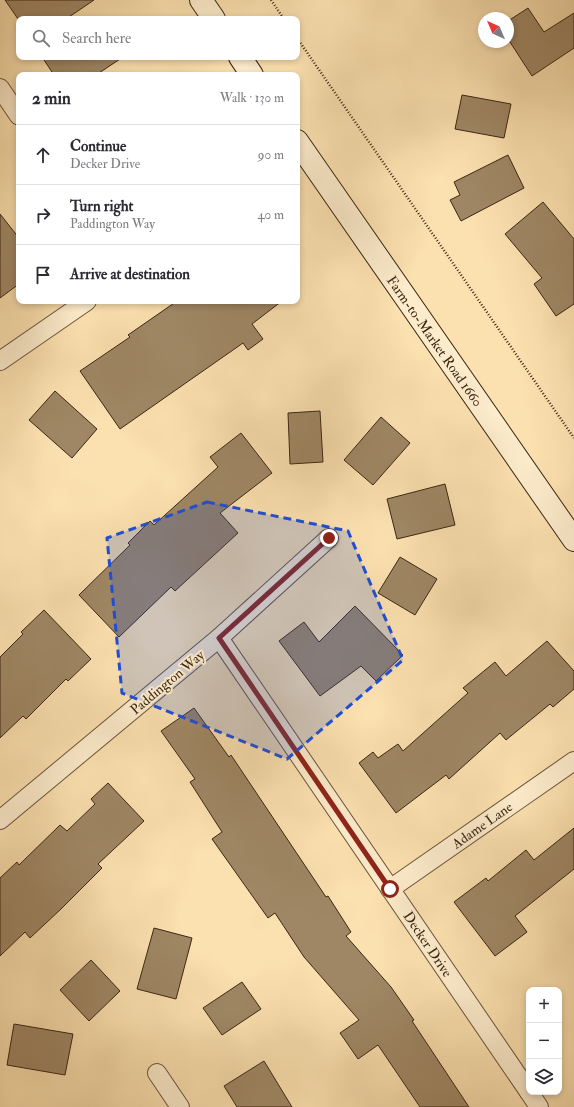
<!DOCTYPE html>
<meta charset="utf-8">
<style>
:root{--surface:#fff;--page:#f7f7f7;--text:#2b2b33;--muted:#7c7c81;--line:#e1e1e2}
body{margin:0;font-family:"IM FELL Double Pica",serif;background:var(--page);color:var(--text)}
.controls{position:absolute;right:12px;bottom:12px;display:grid;overflow:hidden;border-radius:8px;box-shadow:0 2px 6px #0003}
.controls button{width:36px;height:36px;display:grid;place-items:center;padding:0;border:0;border-bottom:1px solid var(--line);background:var(--surface);color:var(--text);font:20px sans-serif}
.compass{position:absolute;left:478px;top:12px;width:36px;height:36px;border-radius:50%;background:var(--surface);box-shadow:0 2px 6px #0003;rotate:316deg}
.stop{position:absolute;width:12px;height:12px;margin:-9px;border:3px solid #8f2418;border-radius:50%;background:#fff}
.stop.end{background:#8f2418;border-color:#fff;box-shadow:0 1px 4px #0008}
.list{margin:0;padding:0;list-style:none}
h2{display:flex;justify-content:space-between;align-items:center;height:52px;margin:0;padding:0 16px;font-size:17px}
h2 small{font-size:13px;font-weight:400;color:var(--muted)}
.list li{display:grid;grid-template-columns:26px 1fr auto;gap:12px;align-items:center;box-sizing:border-box;height:60px;padding:0 16px;border-top:1px solid var(--line)}
.list b{display:block;font-size:15px;white-space:nowrap}
.list p{margin:0;font-size:13px;white-space:nowrap;color:var(--muted)}
.list em{font-size:13px;font-style:normal;color:var(--muted)}
.icon{flex:none;width:22px;height:22px;fill:none;stroke:currentColor;stroke-width:2;stroke-linecap:round;stroke-linejoin:round}
.map{position:relative;flex:none;width:574px;height:1107px;overflow:hidden}
.search{position:absolute;background:var(--surface);box-shadow:0 2px 6px #0003;left:16px;top:16px;width:284px;height:44px;display:flex;align-items:center;gap:10px;box-sizing:border-box;padding:0 14px;border-radius:8px;color:var(--muted);font-size:15px}
.panel{position:absolute;background:var(--surface);box-shadow:0 2px 6px #0003;left:16px;top:72px;width:284px;height:232px;border-radius:8px}
.map>svg:first-child{display:block}
.building{fill:#9f8765;stroke:#3b2613}
.lines{fill:none;stroke-linecap:round;stroke-linejoin:round}
.street-casing{stroke:#6b553a;stroke-width:20}
.secondary-casing{stroke:#3b2613;stroke-width:24}
.path{stroke:#3b2613;stroke-width:2.5;stroke-dasharray:1 2;stroke-linecap:butt}
.street{stroke:#fdeccc;stroke-width:18}
.secondary{stroke:#fdeccc;stroke-width:22}
.route{stroke:#8f2418;stroke-width:5}
.marked{fill:#1d4ed8;fill-opacity:0.2;stroke:#1d4ed8;stroke-width:3;stroke-dasharray:8 5;stroke-linejoin:round}
.labels{text-anchor:middle;stroke-width:4;stroke-linejoin:round;paint-order:stroke}
.street-label{font-size:14px;fill:#3b2613;stroke:#fdeccc}
</style>
<div class="map">
<svg width="574" height="1107" viewBox="0 0 574 1107">
<rect width="100%" height="100%" fill="#fce1b0"/>
<filter id="stains"><feTurbulence type="fractalNoise" baseFrequency=".005" numOctaves="4"/><feColorMatrix values="0 0 0 0 .2 0 0 0 0 .09 0 0 0 0 .02 0 0 0 .5 -.17"/></filter>
<radialGradient id="worn" r=".72"><stop offset=".6" stop-color="#630" stop-opacity="0"/><stop offset="1" stop-color="#630" stop-opacity=".3"/></radialGradient>
<g class="building">
<path d="M 5,0 L 94,0 L 66,19 L 18,19 Z"/>
<path d="M 528,8 L 544,32 L 574,13 L 574,48 L 532,76 L 508,39 L 508,21 Z"/>
<path d="M 42,57 L 123,57 L 96,75 L 54,75 Z"/>
<path d="M 462,95 L 511,104 L 504,138 L 455,129 Z"/>
<path d="M 508,155 L 524,188 L 461,221 L 450,200 L 460,195 L 454,182 Z"/>
<path d="M 543,202 L 574,239 L 574,304 L 556,316 L 534,284 L 542,278 L 505,234 Z"/>
<path d="M 0,214 L 19,238 L 19,284 L 0,298 Z"/>
<path d="M 177,301 L 282,301 L 252,324 L 263,339 L 248,350 L 243,343 L 120,429 L 80,371 L 130,337 L 128,335 Z"/>
<path d="M 55,391 L 97,429 L 72,458 L 29,420 Z"/>
<path d="M 320,411 L 323,462 L 290,464 L 288,413 Z"/>
<path d="M 381,417 L 410,443 L 373,485 L 344,460 Z"/>
<path d="M 241,433 L 272,473 L 220,513 L 238,533 L 175,591 L 171,587 L 119,637 L 79,595 L 130,545 L 128,543 L 150,521 L 154,525 L 218,467 L 210,457 Z"/>
<path d="M 445,484 L 455,525 L 397,539 L 387,499 Z"/>
<path d="M 400,557 L 437,579 L 415,615 L 378,593 Z"/>
<path d="M 355,606 L 403,655 L 376,681 L 361,666 L 320,696 L 279,641 L 304,622 L 319,642 Z"/>
<path d="M 44,610 L 91,659 L 68,681 L 66,679 L 26,719 L 23,716 L 0,738 L 0,657 L 23,634 L 21,632 Z"/>
<path d="M 547,641 L 574,671 L 574,689 L 553,707 L 550,704 L 506,740 L 500,733 L 449,779 L 446,775 L 396,813 L 359,763 L 373,752 L 378,758 L 398,744 L 403,751 L 468,693 L 463,688 L 495,662 L 506,676 Z"/>
<path d="M 194,708 L 229,757 L 231,755 L 326,897 L 328,896 L 351,932 L 346,936 L 391,987 L 414,1020 L 412,1021 L 469,1107 L 420,1107 L 378,1045 L 358,1059 L 340,1033 L 359,1020 L 304,957 L 275,913 L 268,918 L 212,839 L 222,832 L 190,782 L 195,779 L 161,731 Z"/>
<path d="M 108,783 L 144,821 L 98,864 L 102,868 L 61,909 L 30,938 L 25,932 L 0,956 L 0,878 L 17,862 L 19,865 L 60,825 L 67,831 L 95,804 L 91,799 Z"/>
<path d="M 574,828 L 574,869 L 515,916 L 527,932 L 495,956 L 454,902 L 486,878 L 488,881 L 526,850 L 534,860 Z"/>
<path d="M 154,928 L 192,938 L 176,999 L 137,989 Z"/>
<path d="M 91,960 L 120,991 L 89,1021 L 60,990 Z"/>
<path d="M 242,982 L 261,1009 L 222,1035 L 203,1008 Z"/>
<path d="M 14,1024 L 73,1034 L 65,1075 L 7,1065 Z"/>
<path d="M 264,1061 L 292,1107 L 237,1107 L 224,1086 Z"/>
</g>
<g class="lines">
<g class="street-casing">
<g id="street">
<path d="M 0,88 L 19,116"/>
<path d="M 0,361 L 87,301"/>
<path d="M 219,638 L 529,1092"/>
<path d="M 0,820 L 219,638 L 329,538"/>
<path d="M 390,889 L 574,761"/>
<path d="M 157,1073 L 180,1107"/>
<path d="M 529,1092 L 539,1107"/>
</g>
</g>
<g class="secondary-casing">
<g id="secondary">
<path d="M 201,0 L 214,19"/>
<path d="M 240,57 L 252,75"/>
<path d="M 297,141 L 574,540"/>
</g>
</g>
<g class="path">
<path d="M 271,0 L 284,19"/>
<path d="M 297,38 L 574,438"/>
</g>
<use href="#street" class="street"/>
<use href="#secondary" class="secondary"/>
</g>
<g class="lines">
<path class="route" d="M 329,538 L 219,638 L 390,889"/>
</g>
<path class="marked" d="M 207,502 L 348,531 L 403,660 L 287,759 L 122,693 L 107,538 Z"/>
<g class="labels">
<g class="street-label">
<text transform="translate(435 341) rotate(55)" y="5">Farm-to-Market Road 1660</text>
<text transform="translate(167 682) rotate(-40)" y="5">Paddington Way</text>
<text transform="translate(482 825) rotate(-35)" y="5">Adame Lane</text>
<text transform="translate(428 944) rotate(56)" y="5">Decker Drive</text>
</g>
</g>
<rect width="100%" height="100%" filter="url(#stains)"/>
<rect width="100%" height="100%" fill="url(#worn)"/>
</svg>
<div class="controls">
<button>+</button>
<button>−</button>
<button><svg class="icon" aria-label="layers" viewBox="0 0 24 24"><path d="M12 4l9 5-9 5-9-5zM3 14l9 5 9-5"/></svg></button>
</div>
<svg class="compass" viewBox="-18 -18 36 36"><path d="M0-13l5 13h-10z" fill="#e53935"/><path d="M0 13l5-13h-10z" fill="#7c7c81"/></svg>
<div class="stop" style="left:390px;top:889px"></div>
<div class="stop end" style="left:329px;top:538px"></div>
<div class="search"><svg class="icon" aria-label="search" viewBox="0 0 24 24"><circle cx="10" cy="10" r="6"/><path d="M15 15l6 6"/></svg>Search here</div>
<section class="panel">
<h2>2 min<small>Walk · 130 m</small></h2>
<ul class="list">
<li><svg class="icon" aria-label="ahead" viewBox="0 0 24 24"><path d="M12 20V5M6 11l6-6 6 6"/></svg><div><b>Continue</b><p>Decker Drive</p></div><em>90 m</em></li>
<li><svg class="icon" aria-label="right" viewBox="0 0 24 24"><path d="M7 20v-9h11M14 6l5 5-5 5"/></svg><div><b>Turn right</b><p>Paddington Way</p></div><em>40 m</em></li>
<li><svg class="icon" aria-label="arrive" viewBox="0 0 24 24"><path d="M6 21V4h12l-3 4 3 4H6"/></svg><div><b>Arrive at destination</b></div></li>
</ul>
</section>
</div>
